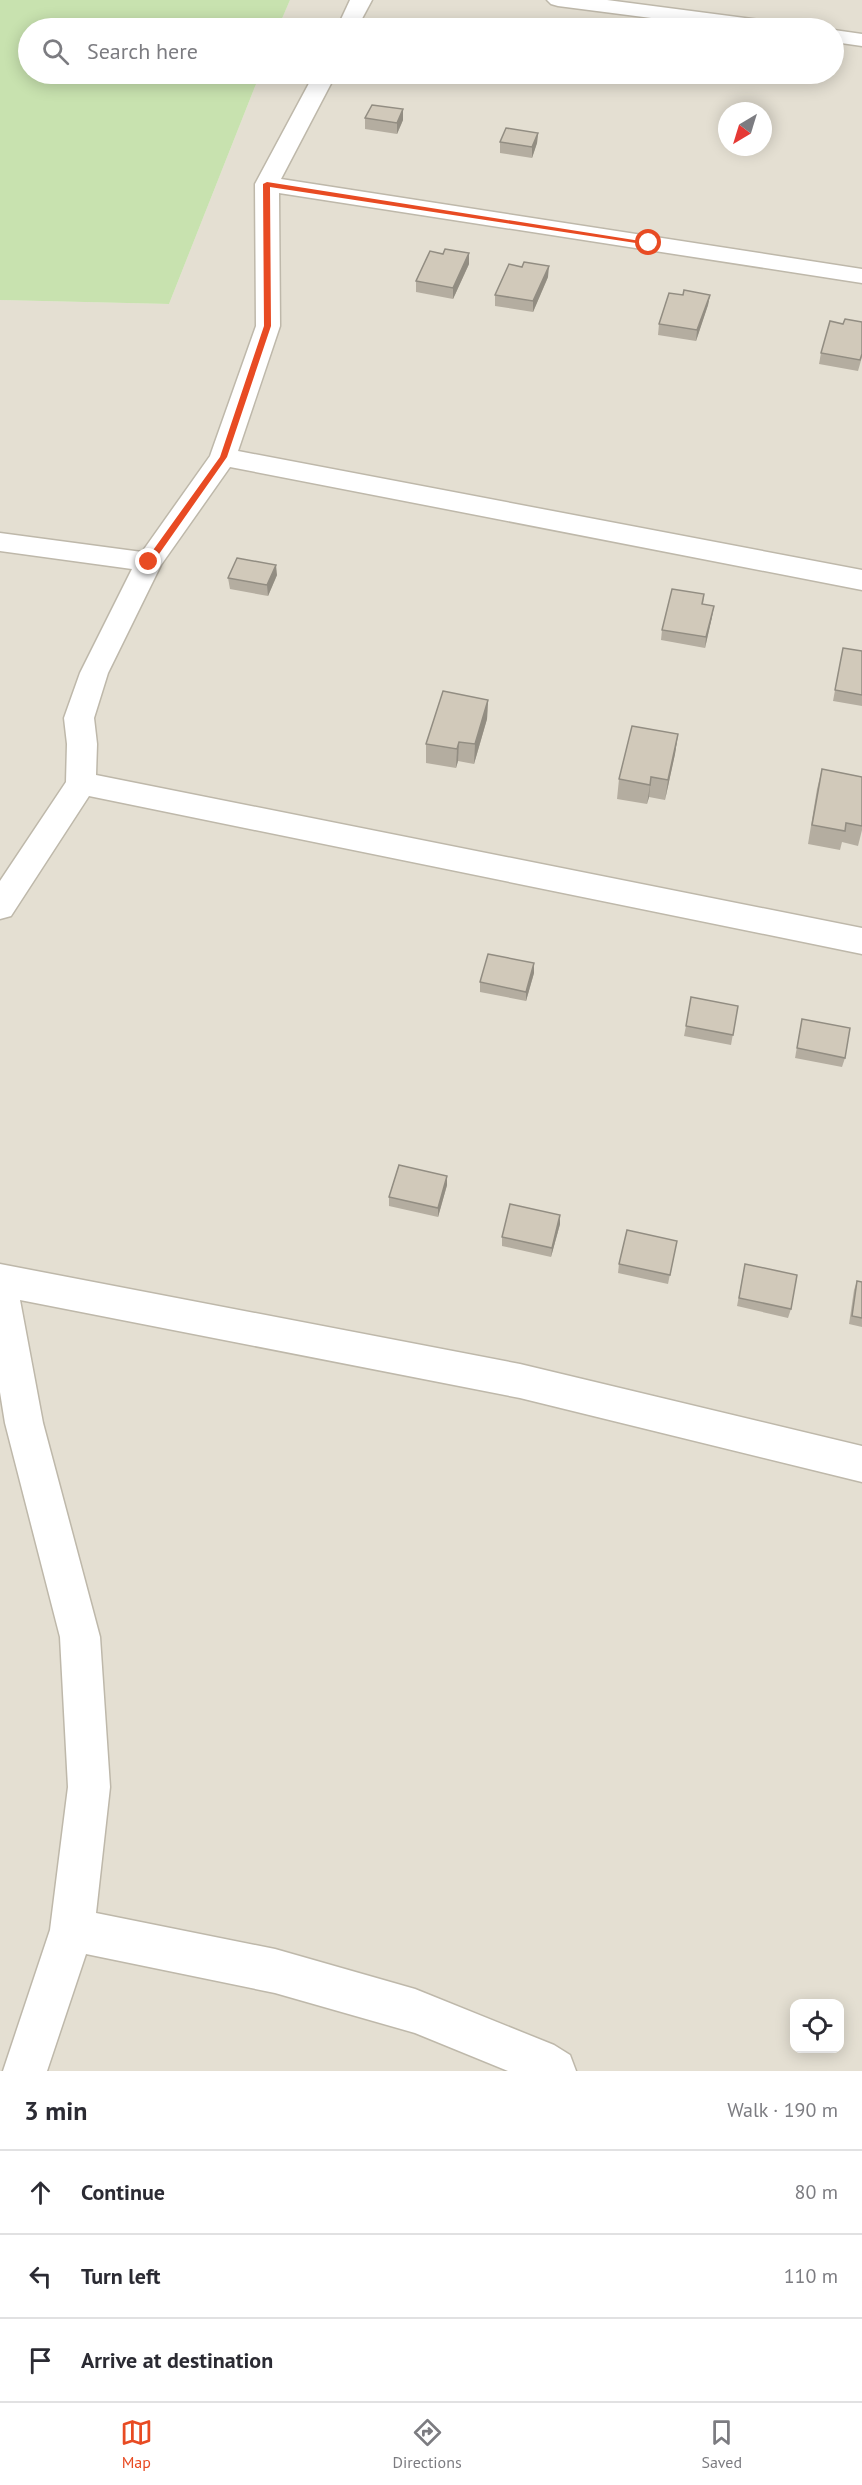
<!DOCTYPE html>
<meta charset="utf-8">
<style>
:root{--surface:#fff;--page:#f2f2f3;--text:#2b2b33;--muted:#7c7c81;--line:#e1e1e2;--accent:#e84b23}
body{margin:0;font-family:"PT Sans",sans-serif;background:var(--page);color:var(--text)}
.controls{position:absolute;right:18px;bottom:18px;display:grid;overflow:hidden;border-radius:12px;box-shadow:0 3px 15px #0003}
.controls button{width:54px;height:54px;display:grid;place-items:center;padding:0;border:0;border-bottom:2px solid var(--line);background:var(--surface);color:var(--text);font:30px sans-serif}
.compass{position:absolute;left:718px;top:102px;width:54px;height:54px;border-radius:50%;background:var(--surface);box-shadow:0 3px 15px #0003;rotate:218deg}
.stop{position:absolute;width:18px;height:18px;margin:-14px;border:4px solid #e84b23;border-radius:50%;background:#fff}
.stop.end{background:#e84b23;border-color:#fff;box-shadow:0 2px 6px #0008}
.list{margin:0;padding:0;list-style:none}
h2{display:flex;justify-content:space-between;align-items:center;height:78px;margin:0;padding:0 24px;font-size:26px}
h2 small{font-size:20px;font-weight:400;color:var(--muted)}
.list li{display:grid;grid-template-columns:39px 1fr auto;gap:18px;align-items:center;box-sizing:border-box;height:84px;padding:0 24px;border-top:2px solid var(--line)}
.list b{display:block;font-size:22px;white-space:nowrap}
.list em{font-size:20px;font-style:normal;color:var(--muted)}
.icon{flex:none;width:33px;height:33px;fill:none;stroke:currentColor;stroke-width:2;stroke-linecap:round;stroke-linejoin:round}
.map{position:relative;flex:none;width:862px;height:2071px;overflow:hidden}
.search{position:absolute;background:var(--surface);box-shadow:0 3px 15px #0003;left:18px;right:18px;top:18px;height:66px;display:flex;align-items:center;gap:15px;box-sizing:border-box;padding:0 21px;border-radius:33px;color:var(--muted);font-size:22px}
.sheet{height:330px;background:var(--surface)}
nav{display:flex;justify-content:space-around;align-items:center;box-sizing:border-box;height:84px;border-top:2px solid var(--line);background:var(--surface);font-size:16px;color:var(--muted)}
nav a{display:grid;justify-items:center;gap:3px}
nav .on{color:var(--accent)}
.map>svg:first-child{display:block}
.residential{fill:#e4dfd2;fill-rule:evenodd}
.green{fill:#c8e2af}
.lines{fill:none;stroke-linecap:round;stroke-linejoin:round}
.street-casing{stroke:#beb8aa;stroke-width:3}
.street{fill:#fff;fill-rule:evenodd}
.wall{fill:#b4ada0}
.shaded-wall{fill:#928d82}
.building{fill:#d1c9ba;stroke:#928d82;stroke-width:1.5}
.route{fill:#e84b23}
</style>
<div class="map">
<svg width="862" height="2071" viewBox="0 0 862 2071">
<rect width="100%" height="100%" fill="#f0ede4"/>
<path class="residential" d="M 290,0 L 862,0 L 862,2071 L 0,2071 L 0,300 L 169,304 L 260,74 L 834,74 L 834,28 L 278,28 ZM 727,111 L 763,111 L 763,147 L 727,147 ZM 794,2004 L 840,2004 L 840,2048 L 794,2048 Z"/>
<path class="green" d="M 0,0 L 290,0 L 278,28 L 28,28 L 28,74 L 260,74 L 169,304 L 0,300 Z"/>
<g class="lines">
<g class="street-casing">
<g id="street">
<path d="M 350,0 L 372,0 L 357,28 L 337,28 Z"/>
<path d="M 547,0 L 607,0 L 775,22 L 783,23 L 786,28 L 729,28 L 558,6 L 551,4 Z"/>
<path d="M 834,30 L 862,34 L 862,46 L 834,42 Z"/>
<path d="M 314,74 L 336,74 L 281,179 L 862,269 L 862,283 L 279,193 L 280,326 L 238,451 L 862,570 L 862,590 L 230,467 L 161,565 L 108,673 L 94,718 L 97,744 L 96,775 L 862,928 L 862,954 L 89,796 L 11,916 L 0,919 L 0,881 L 66,782 L 67,744 L 64,718 L 80,673 L 132,569 L 0,551 L 0,533 L 142,552 L 210,456 L 256,326 L 255,184 Z"/>
<path d="M 0,1264 L 520,1364 L 862,1446 L 862,1482 L 520,1398 L 20,1300 L 43,1423 L 100,1637 L 110,1787 L 96,1913 L 275,1949 L 415,1989 L 554,2045 L 570,2055 L 576,2071 L 508,2071 L 415,2033 L 275,1993 L 86,1954 L 47,2071 L 3,2071 L 50,1930 L 68,1787 L 60,1637 L 5,1423 L 0,1392 Z"/>
</g>
</g>
<use href="#street" class="street"/>
</g>
<g class="wall">
<path d="M 365,118 L 403,120 L 397,134 L 365,129 Z"/>
<path d="M 538,133 L 537,143 L 532,158 L 500,153 L 500,142 Z"/>
<path d="M 469,253 L 469,264 L 453,299 L 416,292 L 416,281 L 443,254 Z"/>
<path d="M 548,277 L 533,312 L 495,306 L 495,295 Z"/>
<path d="M 683,295 L 710,295 L 708,305 L 696,341 L 658,335 L 659,324 Z"/>
<path d="M 862,322 L 862,357 L 858,371 L 819,364 L 821,353 L 843,324 Z"/>
<path d="M 277,575 L 268,596 L 230,589 L 228,578 Z"/>
<path d="M 704,594 L 703,604 L 712,617 L 705,648 L 661,640 L 662,630 Z"/>
<path d="M 843,648 L 862,651 L 862,706 L 833,701 Z"/>
<path d="M 488,700 L 487,719 L 474,764 L 458,761 L 456,768 L 426,763 L 426,744 Z"/>
<path d="M 678,734 L 675,754 L 665,800 L 649,797 L 647,804 L 617,799 L 619,779 Z"/>
<path d="M 822,769 L 862,777 L 862,830 L 858,846 L 842,842 L 840,850 L 808,844 L 817,789 Z"/>
<path d="M 534,963 L 534,973 L 526,1001 L 480,992 L 480,982 Z"/>
<path d="M 738,1006 L 731,1045 L 684,1036 L 686,1026 Z"/>
<path d="M 802,1019 L 845,1058 L 842,1067 L 795,1058 Z"/>
<path d="M 447,1185 L 438,1217 L 389,1206 L 389,1197 Z"/>
<path d="M 560,1224 L 551,1257 L 502,1246 L 502,1237 Z"/>
<path d="M 677,1241 L 668,1284 L 618,1273 L 619,1264 Z"/>
<path d="M 745,1264 L 791,1309 L 788,1318 L 737,1306 Z"/>
<path d="M 857,1281 L 862,1282 L 862,1327 L 849,1324 L 854,1290 Z"/>
</g>
<g class="shaded-wall">
<path d="M 403,109 L 403,120 L 397,134 L 397,123 Z"/>
<path d="M 538,133 L 537,143 L 532,158 L 532,147 Z"/>
<path d="M 469,253 L 469,264 L 453,299 L 453,288 Z"/>
<path d="M 549,266 L 548,277 L 533,312 L 533,301 Z"/>
<path d="M 710,295 L 708,305 L 696,341 L 697,330 Z"/>
<path d="M 276,565 L 277,575 L 268,596 L 267,585 Z"/>
<path d="M 714,606 L 712,617 L 705,648 L 706,637 Z"/>
<path d="M 488,700 L 487,719 L 474,764 L 475,744 Z"/>
<path d="M 678,734 L 675,754 L 665,800 L 668,780 Z"/>
<path d="M 459,742 L 458,761 L 456,768 L 457,749 Z"/>
<path d="M 651,777 L 649,797 L 647,804 L 650,785 Z"/>
<path d="M 534,963 L 534,973 L 526,1001 L 526,992 Z"/>
<path d="M 447,1176 L 447,1185 L 438,1217 L 438,1208 Z"/>
<path d="M 560,1215 L 560,1224 L 551,1257 L 552,1248 Z"/>
</g>
<g class="building">
<path d="M 372,105 L 403,109 L 397,123 L 365,118 Z"/>
<path d="M 506,128 L 538,133 L 532,147 L 500,142 Z"/>
<path d="M 445,249 L 469,253 L 453,288 L 416,281 L 430,251 L 443,254 Z"/>
<path d="M 524,262 L 549,266 L 533,301 L 495,295 L 509,264 L 522,267 Z"/>
<path d="M 684,290 L 710,295 L 697,330 L 659,324 L 669,293 L 683,295 Z"/>
<path d="M 845,319 L 862,322 L 862,354 L 860,360 L 821,353 L 830,321 L 843,324 Z"/>
<path d="M 237,558 L 276,565 L 267,585 L 228,578 Z"/>
<path d="M 672,589 L 704,594 L 702,604 L 714,606 L 706,637 L 662,630 Z"/>
<path d="M 843,648 L 862,651 L 862,695 L 835,690 Z"/>
<path d="M 443,691 L 488,700 L 475,744 L 459,742 L 457,749 L 426,744 Z"/>
<path d="M 632,726 L 678,734 L 668,780 L 651,777 L 650,785 L 619,779 Z"/>
<path d="M 822,769 L 862,777 L 862,826 L 846,823 L 845,831 L 812,825 Z"/>
<path d="M 488,954 L 534,963 L 526,992 L 480,982 Z"/>
<path d="M 691,997 L 738,1006 L 733,1035 L 686,1026 Z"/>
<path d="M 802,1019 L 850,1028 L 845,1058 L 797,1048 Z"/>
<path d="M 399,1165 L 447,1176 L 438,1208 L 389,1197 Z"/>
<path d="M 510,1204 L 560,1215 L 552,1248 L 502,1237 Z"/>
<path d="M 627,1230 L 677,1241 L 670,1275 L 619,1264 Z"/>
<path d="M 745,1264 L 797,1275 L 791,1309 L 739,1298 Z"/>
<path d="M 857,1281 L 862,1282 L 862,1318 L 852,1316 Z"/>
</g>
<path class="route" d="M 267,182 L 653,243 L 649,245 L 270,187 L 271,326 L 227,457 L 152,564 L 146,564 L 146,560 L 220,457 L 264,326 L 263,184 Z"/>
</svg>
<div class="controls">
<button><svg class="icon" aria-label="locate" viewBox="0 0 24 24"><circle cx="12" cy="12" r="6"/><path d="M12 2v4M12 18v4M2 12h4M18 12h4"/></svg></button>
</div>
<svg class="compass" viewBox="-18 -18 36 36"><path d="M0-13l5 13h-10z" fill="#e53935"/><path d="M0 13l5-13h-10z" fill="#7c7c81"/></svg>
<div class="stop" style="left:649px;top:243px"></div>
<div class="stop end" style="left:149px;top:562px"></div>
<div class="search"><svg class="icon" aria-label="search" viewBox="0 0 24 24"><circle cx="10" cy="10" r="6"/><path d="M15 15l6 6"/></svg>Search here</div>
</div>
<section class="sheet">
<h2>3 min<small>Walk · 190 m</small></h2>
<ul class="list">
<li><svg class="icon" aria-label="ahead" viewBox="0 0 24 24"><path d="M12 20V5M6 11l6-6 6 6"/></svg><div><b>Continue</b></div><em>80 m</em></li>
<li><svg class="icon" aria-label="left" viewBox="0 0 24 24"><path d="M17 20v-9H6M10 6l-5 5 5 5"/></svg><div><b>Turn left</b></div><em>110 m</em></li>
<li><svg class="icon" aria-label="arrive" viewBox="0 0 24 24"><path d="M6 21V4h12l-3 4 3 4H6"/></svg><div><b>Arrive at destination</b></div></li>
</ul>
</section>
<nav>
<a class="on"><svg class="icon" aria-label="map" viewBox="0 0 24 24"><path d="M3 6l6-2 6 2 6-2v14l-6 2-6-2-6 2zM9 4v14M15 6v14"/></svg>Map</a>
<a><svg class="icon" aria-label="directions" viewBox="0 0 24 24"><path d="M12 3l9 9-9 9-9-9zM9 14v-3h6M13 9l2 2-2 2"/></svg>Directions</a>
<a><svg class="icon" aria-label="saved" viewBox="0 0 24 24"><path d="M7 4h10v16l-5-4-5 4z"/></svg>Saved</a>
</nav>
